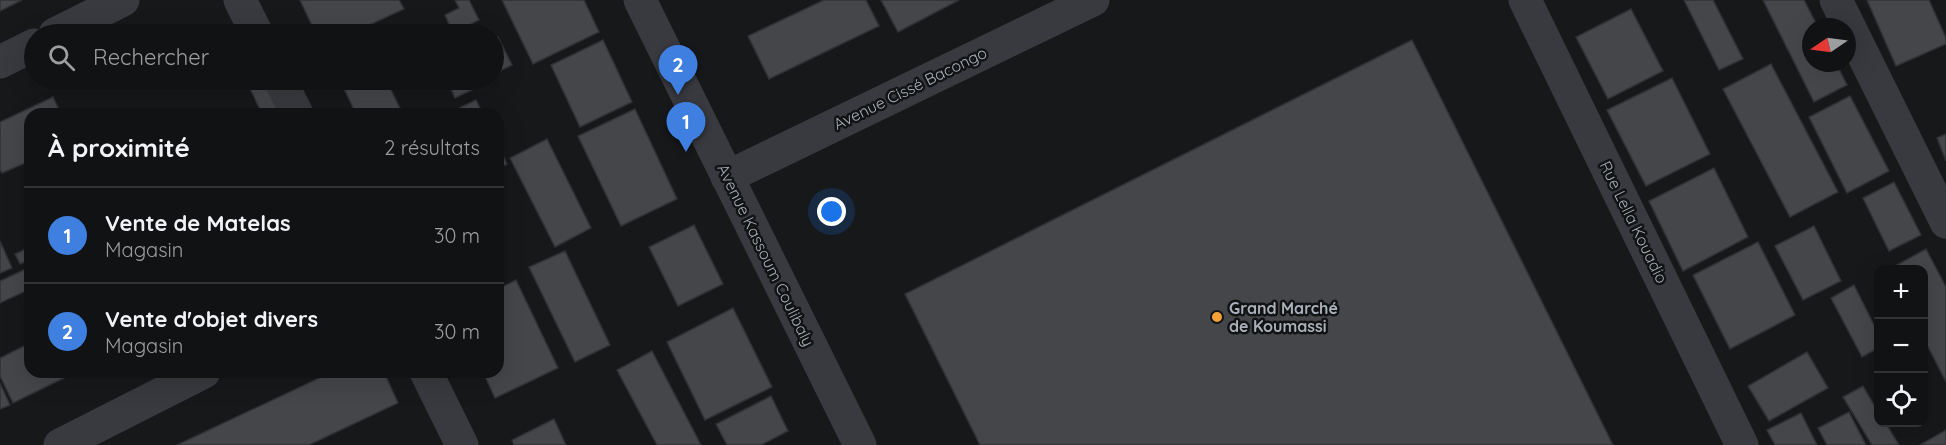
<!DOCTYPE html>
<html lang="fr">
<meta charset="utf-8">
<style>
:root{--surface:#111214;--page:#1a1b1d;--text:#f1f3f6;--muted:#9c9ea0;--line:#303234;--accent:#f3a136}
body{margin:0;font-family:Quicksand,sans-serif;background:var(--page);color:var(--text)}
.controls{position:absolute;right:18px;bottom:18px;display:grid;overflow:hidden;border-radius:12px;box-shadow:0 6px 24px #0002}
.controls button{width:54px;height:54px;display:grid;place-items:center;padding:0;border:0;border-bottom:2px solid var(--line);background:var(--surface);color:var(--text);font:30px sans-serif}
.compass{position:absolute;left:1802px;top:18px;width:54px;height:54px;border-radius:50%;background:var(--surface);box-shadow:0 6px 24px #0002;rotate:257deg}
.you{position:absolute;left:832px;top:212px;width:21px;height:21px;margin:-15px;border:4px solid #fff;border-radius:50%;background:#1a73e8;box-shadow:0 0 0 9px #1a73e833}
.badge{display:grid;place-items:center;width:39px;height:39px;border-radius:50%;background:var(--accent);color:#fff;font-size:20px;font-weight:700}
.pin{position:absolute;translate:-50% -50px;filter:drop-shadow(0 2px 3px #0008)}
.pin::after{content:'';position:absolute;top:32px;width:21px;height:18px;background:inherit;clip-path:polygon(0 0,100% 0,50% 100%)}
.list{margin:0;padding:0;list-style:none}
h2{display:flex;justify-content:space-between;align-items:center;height:78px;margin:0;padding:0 24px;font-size:26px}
h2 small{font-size:20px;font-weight:400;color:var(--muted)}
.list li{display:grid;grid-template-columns:39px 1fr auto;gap:18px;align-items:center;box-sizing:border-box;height:96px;padding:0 24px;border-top:2px solid var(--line)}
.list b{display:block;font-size:22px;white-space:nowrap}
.list p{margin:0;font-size:20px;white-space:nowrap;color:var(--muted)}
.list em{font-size:20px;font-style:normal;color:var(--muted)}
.icon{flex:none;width:33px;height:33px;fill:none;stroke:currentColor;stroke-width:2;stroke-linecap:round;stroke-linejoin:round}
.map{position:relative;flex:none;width:1946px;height:445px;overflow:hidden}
.search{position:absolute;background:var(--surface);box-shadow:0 6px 24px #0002;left:24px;top:24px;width:480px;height:66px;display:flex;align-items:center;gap:15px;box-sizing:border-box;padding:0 21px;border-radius:33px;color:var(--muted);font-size:22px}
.panel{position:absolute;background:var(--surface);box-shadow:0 6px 24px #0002;left:24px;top:108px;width:480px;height:270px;border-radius:18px}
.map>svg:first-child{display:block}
.building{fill:#44464a;stroke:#313236;stroke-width:1.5}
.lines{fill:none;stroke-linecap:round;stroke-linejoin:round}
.minor{stroke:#383a3f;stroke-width:33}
.tertiary{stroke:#383a3f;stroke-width:33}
.poi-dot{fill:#f3a136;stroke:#121315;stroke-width:2}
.labels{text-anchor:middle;stroke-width:5;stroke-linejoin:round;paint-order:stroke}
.street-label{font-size:16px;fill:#aab0b9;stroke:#121315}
.poi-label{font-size:16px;font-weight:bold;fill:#aab0b9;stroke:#121315;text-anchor:start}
</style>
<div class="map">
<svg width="1946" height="445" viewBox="0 0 1946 445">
<rect width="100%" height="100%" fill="#17181a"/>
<g class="building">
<path d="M 0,0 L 22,0 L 0,11 Z"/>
<path d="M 300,0 L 399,0 L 404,9 L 350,34 L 316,34 Z"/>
<path d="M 455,0 L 469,0 L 479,20 L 453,33 L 445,15 L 459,8 Z"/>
<path d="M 502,0 L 584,0 L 599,32 L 533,64 Z"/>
<path d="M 824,0 L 866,0 L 879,26 L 769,79 L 748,36 Z"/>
<path d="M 881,0 L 959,0 L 898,32 Z"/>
<path d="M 1684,0 L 1713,0 L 1743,59 L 1719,70 Z"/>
<path d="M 1763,0 L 1804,0 L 1818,27 L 1811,27 L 1811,63 L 1836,63 L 1847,85 L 1814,102 Z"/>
<path d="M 1867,0 L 1929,0 L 1946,38 L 1946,44 L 1896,66 Z"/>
<path d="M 1631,9 L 1663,71 L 1608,99 L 1576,37 Z"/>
<path d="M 415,25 L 420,34 L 397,34 Z"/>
<path d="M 498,37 L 512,65 L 494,74 L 494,39 Z"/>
<path d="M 603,40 L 632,102 L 580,127 L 551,65 Z"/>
<path d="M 1412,40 L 1613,445 L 980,445 L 905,294 Z"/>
<path d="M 1771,64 L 1838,192 L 1790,217 L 1723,89 Z"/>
<path d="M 1672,78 L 1710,154 L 1646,186 L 1607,110 Z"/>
<path d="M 108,80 L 126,80 L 109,84 Z"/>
<path d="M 246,80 L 268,80 L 284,114 L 262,114 Z"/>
<path d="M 340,80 L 386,80 L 403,114 L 356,114 Z"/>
<path d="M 447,80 L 475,80 L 478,87 L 455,98 Z"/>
<path d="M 1850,96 L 1889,171 L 1847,193 L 1809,117 Z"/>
<path d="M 53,97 L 61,114 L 30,114 L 30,161 L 2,173 L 0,169 L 0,122 Z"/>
<path d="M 476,100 L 483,114 L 462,114 L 459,108 Z"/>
<path d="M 635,109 L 677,199 L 621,226 L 578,136 Z"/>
<path d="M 1946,134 L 1946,161 L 1937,138 Z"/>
<path d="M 547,139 L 591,228 L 555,247 L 510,158 Z"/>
<path d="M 498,144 L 507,164 L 498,168 Z"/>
<path d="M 1714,168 L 1748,237 L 1683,271 L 1649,201 Z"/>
<path d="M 1894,182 L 1921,235 L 1889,251 L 1863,198 Z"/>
<path d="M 694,225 L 723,284 L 678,306 L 649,247 Z"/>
<path d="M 1814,226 L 1841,281 L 1803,300 L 1775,246 Z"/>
<path d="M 0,241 L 12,268 L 0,273 Z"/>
<path d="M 1758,242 L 1795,315 L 1730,349 L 1693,275 Z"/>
<path d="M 30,247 L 30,260 L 20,264 L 15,254 Z"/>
<path d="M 1926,249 L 1946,287 L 1946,382 L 1924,339 L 1924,270 L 1888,270 Z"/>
<path d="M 565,251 L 610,345 L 575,362 L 529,267 Z"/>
<path d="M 30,267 L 30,289 L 0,303 L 0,281 Z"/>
<path d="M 516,280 L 558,368 L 495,398 L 483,372 L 498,372 L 498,289 Z"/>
<path d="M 1854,285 L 1878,333 L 1878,348 L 1862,357 L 1831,298 Z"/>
<path d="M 733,308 L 772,387 L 705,420 L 667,342 Z"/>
<path d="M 30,343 L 30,372 L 76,372 L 13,403 L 0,376 L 0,358 Z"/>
<path d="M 652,351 L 701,445 L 657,445 L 617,370 Z"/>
<path d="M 1807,352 L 1828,388 L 1769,421 L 1748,386 Z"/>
<path d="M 332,372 L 384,372 L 398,403 L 309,445 L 177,445 Z"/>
<path d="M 0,383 L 10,405 L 0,409 Z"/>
<path d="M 1863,386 L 1878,412 L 1878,422 L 1885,422 L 1899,445 L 1872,445 L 1843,397 Z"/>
<path d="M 771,396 L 788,431 L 761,445 L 727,445 L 716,424 Z"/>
<path d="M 1849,412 L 1866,445 L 1827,445 L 1818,428 Z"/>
<path d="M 1801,413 L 1817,445 L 1775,445 L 1767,430 Z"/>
<path d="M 554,419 L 566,445 L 514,445 L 512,440 Z"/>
<path d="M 1946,430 L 1946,445 L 1920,445 Z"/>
</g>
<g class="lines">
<g class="minor">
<path d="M 240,0 L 257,34"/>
<path d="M 1525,0 L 1742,445"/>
<path d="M 1836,0 L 1946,222"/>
<path d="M 55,34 L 123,0"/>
<path d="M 0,62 L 34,45"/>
<path d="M 280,80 L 297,114"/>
<path d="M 727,177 L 1093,0"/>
<path d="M 426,372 L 462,445"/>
<path d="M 60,445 L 204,372"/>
</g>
<path class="tertiary" d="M 640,0 L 860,445"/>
</g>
<circle class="poi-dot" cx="1217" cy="317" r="6"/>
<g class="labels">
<g class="street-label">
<text transform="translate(910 88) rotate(-26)" y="6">Avenue Cissé Bacongo</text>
<text transform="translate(1634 222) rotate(64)" y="6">Rue Lella Kouadio</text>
<text transform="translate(766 255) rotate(64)" y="6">Avenue Kassoum Coulibaly</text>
</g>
<g class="poi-label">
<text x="1229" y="314">Grand Marché<tspan x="1229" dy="18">de Koumassi</tspan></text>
</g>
</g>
</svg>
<div class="controls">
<button>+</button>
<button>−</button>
<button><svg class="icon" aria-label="locate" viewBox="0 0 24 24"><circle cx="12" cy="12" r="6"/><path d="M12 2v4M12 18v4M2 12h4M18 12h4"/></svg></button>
</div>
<svg class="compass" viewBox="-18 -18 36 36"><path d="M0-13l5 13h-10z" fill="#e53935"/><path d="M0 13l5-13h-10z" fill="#9c9ea0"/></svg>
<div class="you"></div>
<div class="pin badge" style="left:686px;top:152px;background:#3f7fe0">1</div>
<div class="pin badge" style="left:678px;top:95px;background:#3f7fe0">2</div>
<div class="search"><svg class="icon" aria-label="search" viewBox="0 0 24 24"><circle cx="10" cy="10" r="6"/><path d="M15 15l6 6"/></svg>Rechercher</div>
<section class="panel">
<h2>À proximité<small>2 résultats</small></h2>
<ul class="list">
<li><span class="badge" style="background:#3f7fe0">1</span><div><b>Vente de Matelas</b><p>Magasin</p></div><em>30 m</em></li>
<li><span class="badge" style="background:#3f7fe0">2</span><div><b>Vente d'objet divers</b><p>Magasin</p></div><em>30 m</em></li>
</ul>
</section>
</div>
